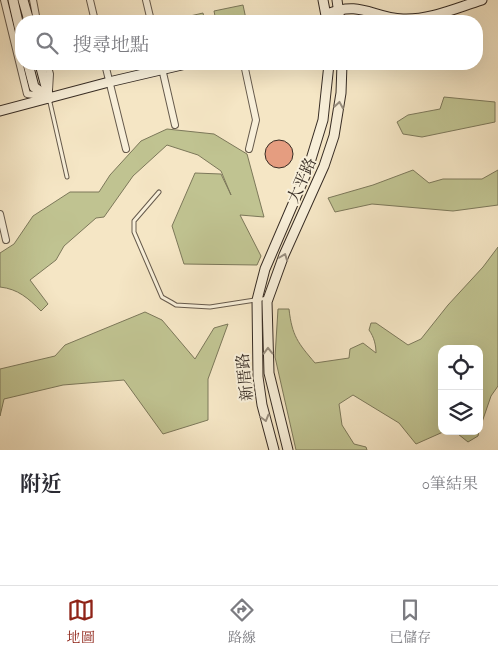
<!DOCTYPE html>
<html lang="zh-TW">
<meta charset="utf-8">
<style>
:root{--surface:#fff;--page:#f2f2f3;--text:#2b2b33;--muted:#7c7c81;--line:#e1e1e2;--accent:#8f2418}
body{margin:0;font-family:"IM FELL Double Pica","Noto Serif TC",serif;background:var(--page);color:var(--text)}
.controls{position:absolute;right:15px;bottom:15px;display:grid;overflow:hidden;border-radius:10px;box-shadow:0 5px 20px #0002}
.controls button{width:45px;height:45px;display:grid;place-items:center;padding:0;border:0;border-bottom:1px solid var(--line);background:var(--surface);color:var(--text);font:25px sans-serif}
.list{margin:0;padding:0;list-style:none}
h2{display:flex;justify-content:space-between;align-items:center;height:65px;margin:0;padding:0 20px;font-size:21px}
h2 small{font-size:16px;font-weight:400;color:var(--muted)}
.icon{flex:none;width:28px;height:28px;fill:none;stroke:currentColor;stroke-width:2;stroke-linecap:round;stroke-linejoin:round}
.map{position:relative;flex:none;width:498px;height:450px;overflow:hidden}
.search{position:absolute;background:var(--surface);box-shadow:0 5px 20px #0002;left:15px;right:15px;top:15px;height:55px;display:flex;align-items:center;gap:12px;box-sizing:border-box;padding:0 18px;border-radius:20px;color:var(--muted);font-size:19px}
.sheet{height:135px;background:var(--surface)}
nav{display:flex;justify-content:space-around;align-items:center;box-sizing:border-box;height:70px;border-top:1px solid var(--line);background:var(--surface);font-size:14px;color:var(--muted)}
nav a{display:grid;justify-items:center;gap:2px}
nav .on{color:var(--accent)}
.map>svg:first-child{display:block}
.green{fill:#c0c391;stroke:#7c785a}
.building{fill:#e59d80;stroke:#372c24}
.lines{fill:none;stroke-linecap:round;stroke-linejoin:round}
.lane-casing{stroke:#665a4c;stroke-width:5}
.street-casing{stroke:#665a4c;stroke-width:8}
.secondary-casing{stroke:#372c24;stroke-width:11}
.lane{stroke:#f8efd9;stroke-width:3}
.street{stroke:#f8efd9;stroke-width:6}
.secondary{stroke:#f8efd9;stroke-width:9}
.oneway{stroke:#988e7e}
.labels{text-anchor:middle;stroke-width:4;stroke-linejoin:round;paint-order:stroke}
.street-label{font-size:16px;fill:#372c24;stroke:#f8efd9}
</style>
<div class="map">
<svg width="498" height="450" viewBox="0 0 498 450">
<rect width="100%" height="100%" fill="#f5e6c5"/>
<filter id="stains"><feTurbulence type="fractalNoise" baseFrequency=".004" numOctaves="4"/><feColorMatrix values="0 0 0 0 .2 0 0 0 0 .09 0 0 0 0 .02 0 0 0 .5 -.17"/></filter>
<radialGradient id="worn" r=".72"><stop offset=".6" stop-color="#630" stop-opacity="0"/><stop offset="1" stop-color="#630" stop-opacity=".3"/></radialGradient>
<g class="green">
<path d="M 243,5 L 246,19 L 235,21 L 216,21 L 214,11 Z"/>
<path d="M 203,13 L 205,21 L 177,21 L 177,19 Z"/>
<path d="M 444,97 L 495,102 L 495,122 L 422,137 L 403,134 L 397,122 L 408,115 L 440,109 Z"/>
<path d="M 167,129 L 214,134 L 247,154 L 264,217 L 240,215 L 261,256 L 257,265 L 184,264 L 172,226 L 195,173 L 221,174 L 231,195 L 221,171 L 198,155 L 167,145 L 133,176 L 104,217 L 96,218 L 64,246 L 56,260 L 30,280 L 48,304 L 41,311 C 28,298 18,289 0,287 L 0,253 L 14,244 L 33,216 L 70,192 L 99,192 L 110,175 L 141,141 Z"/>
<path d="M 413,170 L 429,183 L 443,179 L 482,179 L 498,170 L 498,205 L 453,211 L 372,204 L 335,212 L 328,198 L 373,185 Z"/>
<path d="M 498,247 L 498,386 L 491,396 L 479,431 L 479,349 L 442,349 L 442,431 L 479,431 L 478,436 L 468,442 L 458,434 L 443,432 L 416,444 L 399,423 L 353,395 L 339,404 L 342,425 L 354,444 L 366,447 L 367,450 L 296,450 L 275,357 L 278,309 L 289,309 C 292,336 298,343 315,363 L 349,358 L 350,349 L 363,343 L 376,353 C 376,345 374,337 369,330 L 371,323 L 376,323 L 408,345 L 421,339 L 448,305 L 483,267 Z"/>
<path d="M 145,312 L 162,320 L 195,359 L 214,328 L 228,324 L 208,379 L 208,420 L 163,434 L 124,380 L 63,385 L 4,399 L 0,416 L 0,369 L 55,356 L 65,345 Z"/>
</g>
<circle class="building" cx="279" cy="154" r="14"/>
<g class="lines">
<g class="lane-casing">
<g id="lane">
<path d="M 49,98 L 67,177"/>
<path d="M 159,192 L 134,221 L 134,232 L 162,297 L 171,302 L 176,305 L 210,307 L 268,298"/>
</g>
</g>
<g class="street-casing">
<g id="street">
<path d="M 4,0 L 27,94 L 47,97"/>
<path d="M 33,0 L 37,21"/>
<path d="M 90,0 L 95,21"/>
<path d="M 146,0 L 151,21"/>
<path d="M 47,64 L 50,74 L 49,90"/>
<path d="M 105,64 L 126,149"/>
<path d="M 161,64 L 175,125"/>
<path d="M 244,64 L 256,120 L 249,149"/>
<path d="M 0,214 L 6,240"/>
</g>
</g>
<g class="secondary-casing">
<g id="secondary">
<path d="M 13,0 L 21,35"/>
<path d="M 23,0 L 29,21"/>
<path d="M 323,0 L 327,21"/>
<path d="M 337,0 L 340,21"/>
<path d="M 327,14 C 361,0 372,18 403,19 C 430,20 456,8 482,0"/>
<path d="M 28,64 L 34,87 L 49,98"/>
<path d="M 40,64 L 49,98"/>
<path d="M 0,111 L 109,82 L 186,64"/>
<path d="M 274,450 L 262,405 L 258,377 L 257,300 L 265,269 L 308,169 L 323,120 L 329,64"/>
<path d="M 288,450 L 269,373 L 267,302 L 284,255 L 324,166 L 334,136 L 341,93 L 342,64"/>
</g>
</g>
<use href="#lane" class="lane"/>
<use href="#street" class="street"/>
<use href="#secondary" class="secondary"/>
</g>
<defs><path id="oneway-chevron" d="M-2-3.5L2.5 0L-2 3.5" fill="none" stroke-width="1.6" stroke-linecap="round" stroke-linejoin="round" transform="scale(1.25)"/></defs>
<g class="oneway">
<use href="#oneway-chevron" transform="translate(339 105) rotate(-81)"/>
<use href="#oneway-chevron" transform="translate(284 257) rotate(-69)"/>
<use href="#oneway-chevron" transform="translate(268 351) rotate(-91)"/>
<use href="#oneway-chevron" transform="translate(265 418) rotate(75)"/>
</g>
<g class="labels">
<g class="street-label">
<text transform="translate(301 180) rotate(-66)" y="6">大平路</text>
<text transform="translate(244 377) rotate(-96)" y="6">新厝路</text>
</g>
</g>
<rect width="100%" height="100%" filter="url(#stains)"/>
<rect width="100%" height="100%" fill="url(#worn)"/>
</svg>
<div class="controls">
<button><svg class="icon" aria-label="locate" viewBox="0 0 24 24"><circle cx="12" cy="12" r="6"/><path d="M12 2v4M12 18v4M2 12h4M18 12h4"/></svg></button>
<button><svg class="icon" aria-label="layers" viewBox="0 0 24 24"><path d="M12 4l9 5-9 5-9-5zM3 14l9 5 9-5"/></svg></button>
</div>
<div class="search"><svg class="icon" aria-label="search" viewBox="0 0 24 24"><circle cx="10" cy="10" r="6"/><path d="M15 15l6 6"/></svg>搜尋地點</div>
</div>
<section class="sheet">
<h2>附近<small>0筆結果</small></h2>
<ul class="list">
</ul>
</section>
<nav>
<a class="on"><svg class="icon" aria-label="map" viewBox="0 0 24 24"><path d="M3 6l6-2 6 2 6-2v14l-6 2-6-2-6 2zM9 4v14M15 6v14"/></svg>地圖</a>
<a><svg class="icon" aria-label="directions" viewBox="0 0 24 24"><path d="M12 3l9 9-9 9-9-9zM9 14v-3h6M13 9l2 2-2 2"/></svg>路線</a>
<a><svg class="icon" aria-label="saved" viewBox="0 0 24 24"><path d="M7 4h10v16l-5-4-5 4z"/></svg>已儲存</a>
</nav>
